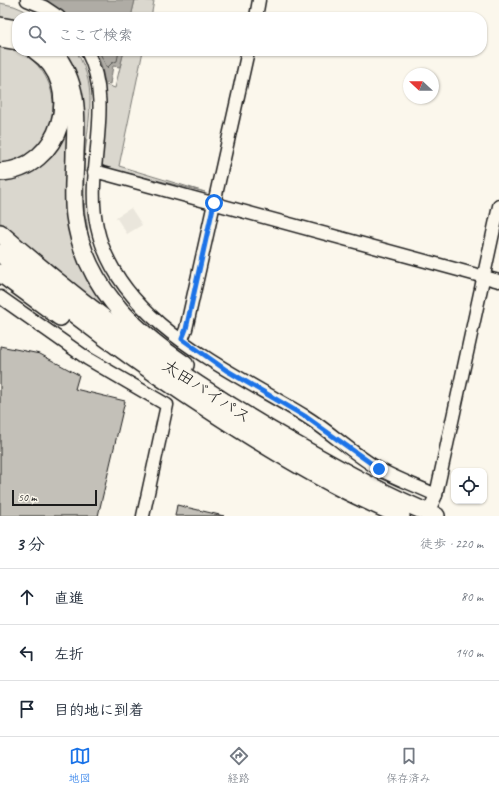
<!DOCTYPE html>
<html lang="ja">
<meta charset="utf-8">
<style>
:root{--surface:#fff;--page:#f6f6f7;--text:#1f2937;--muted:#747a83;--line:#e0e1e3;--accent:#1a73e8}
body{margin:0;font-family:Caveat,"Klee One",sans-serif;background:var(--page);color:var(--text)}
.controls{position:absolute;right:12px;bottom:12px;display:grid;overflow:hidden;border-radius:8px;box-shadow:0 1px 3px #0004}
.controls button{width:36px;height:36px;display:grid;place-items:center;padding:0;border:0;border-bottom:1px solid var(--line);background:var(--surface);color:var(--text);font:20px sans-serif}
.compass{position:absolute;left:403px;top:68px;width:36px;height:36px;border-radius:50%;background:var(--surface);box-shadow:0 1px 3px #0004;rotate:292deg}
.scale{position:absolute;left:12px;bottom:10px;width:85px;box-sizing:border-box;padding-left:4px;border:2px solid #1c1c1c;border-top:0;font-size:11px;line-height:14px;white-space:nowrap;color:#1c1c1c;-webkit-text-stroke:3px #fbf7ec;paint-order:stroke}
.stop{position:absolute;width:12px;height:12px;margin:-9px;border:3px solid #1a73e8;border-radius:50%;background:#fff}
.stop.end{background:#1a73e8;border-color:#fff;box-shadow:0 1px 4px #0008}
.list{margin:0;padding:0;list-style:none}
h2{display:flex;justify-content:space-between;align-items:center;height:52px;margin:0;padding:0 16px;font-size:17px}
h2 small{font-size:13px;font-weight:400;color:var(--muted)}
.list li{display:grid;grid-template-columns:26px 1fr auto;gap:12px;align-items:center;box-sizing:border-box;height:56px;padding:0 16px;border-top:1px solid var(--line)}
.list b{display:block;font-size:15px;white-space:nowrap}
.list em{font-size:13px;font-style:normal;color:var(--muted)}
.icon{flex:none;width:22px;height:22px;fill:none;stroke:currentColor;stroke-width:2;stroke-linecap:round;stroke-linejoin:round}
.map{position:relative;flex:none;width:499px;height:516px;overflow:hidden}
.search{position:absolute;background:var(--surface);box-shadow:0 1px 3px #0004;left:12px;right:12px;top:12px;height:44px;display:flex;align-items:center;gap:10px;box-sizing:border-box;padding:0 14px;border-radius:16px;color:var(--muted);font-size:15px}
.sheet{height:220px;background:var(--surface)}
nav{display:flex;justify-content:space-around;align-items:center;box-sizing:border-box;height:56px;border-top:1px solid var(--line);background:var(--surface);font-size:11px;color:var(--muted)}
nav a{display:grid;justify-items:center;gap:2px}
nav .on{color:var(--accent)}
.map>svg:first-child{display:block}
.built{fill:#eae6dc}
.green{fill:#dad7ce;stroke:#7b7a75}
.water{fill:#afaca5;stroke:#74726e}
.lines{fill:none;stroke-linecap:round;stroke-linejoin:round}
.shore{stroke:#575653;stroke-width:1}
.building{fill:#c3c0b8;stroke:#1c1c1c}
.minor-casing{stroke:#1c1c1c;stroke-width:15}
.highway-casing{stroke:#1c1c1c;stroke-width:20}
.minor{stroke:#fbf7ec;stroke-width:12}
.highway{stroke:#fbf7ec;stroke-width:17}
.route{stroke:#1a73e8;stroke-width:5}
.labels{text-anchor:middle;stroke-width:3;stroke-linejoin:round;paint-order:stroke}
.street-label{font-size:17px;fill:#1c1c1c;stroke:#fbf7ec}
</style>
<div class="map">
<svg width="499" height="516" viewBox="0 0 499 516">
<rect width="100%" height="100%" fill="#fbf7ec"/>
<filter id="ink" filterUnits="userSpaceOnUse"><feTurbulence type="fractalNoise" baseFrequency=".025" numOctaves="2"/><feDisplacementMap in="SourceGraphic" scale="8" xChannelSelector="R" yChannelSelector="G"/><feConvolveMatrix kernelMatrix="1 2 1 2 8 2 1 2 1" color-interpolation-filters="sRGB"/></filter>
<g filter="url(#ink)">
<path class="built" d="M 131,208 L 142,225 L 127,234 L 116,217 Z"/>
<g class="green">
<path d="M 135,0 L 154,1 L 151,17 L 131,17 Z"/>
<path d="M 0,3 L 14,6 L 40,17 L 17,17 L 17,20 L 0,17 Z"/>
<path d="M 0,47 C 51,51 72,117 33,150 C 24,157 13,160 2,164 L 0,164 Z"/>
<path d="M 62,51 L 76,51 C 102,92 84,130 84,174 C 84,187 84,200 85,213 C 86,221 89,228 87,235 C 82,214 81,192 81,171 C 83,127 93,89 62,51 Z"/>
<path d="M 124,51 L 143,51 L 119,166 L 205,192 L 107,168 L 100,163 C 103,137 106,111 103,84 L 115,88 Z"/>
<path d="M 67,120 L 71,221 L 133,331 L 52,268 L 0,222 L 0,178 L 4,178 Z"/>
</g>
<g class="water">
<path d="M 46,0 L 135,0 L 131,17 L 68,17 Z"/>
<path d="M 95,51 L 124,51 L 120,67 L 113,66 L 110,84 L 105,83 L 101,64 Z"/>
</g>
<g class="lines">
<path class="shore" d="M 99,51 L 107,68 L 112,63 L 117,61 L 119,51"/>
</g>
<g class="building">
<path d="M 0,346 L 40,354 L 79,375 L 75,389 L 125,401 L 98,516 L 0,516 Z"/>
<path d="M 177,505 L 224,516 L 175,516 Z"/>
</g>
<g class="lines">
<g class="minor-casing">
<g id="minor">
<path d="M 27,0 L 44,7 L 59,17"/>
<path d="M 256,17 L 259,0"/>
<path d="M 87,51 C 116,107 84,168 97,227 C 118,323 229,369 305,416 C 331,432 353,454 379,469 C 397,479 417,486 436,495"/>
<path d="M 94,172 L 102,173 L 499,281"/>
<path d="M 0,297 L 88,359 L 167,405 L 143,516"/>
<path d="M 182,339 L 186,329 L 248,51"/>
<path d="M 428,513 L 436,495 L 499,206"/>
</g>
</g>
<g class="highway-casing">
<g id="highway">
<path d="M 0,26 L 17,29"/>
<path d="M 0,38 L 17,41"/>
<path d="M 53,51 C 78,82 77,114 75,152 C 75,173 72,195 75,216 C 84,283 131,329 185,365"/>
<path d="M 0,172 C 60,170 87,85 36,51"/>
<path d="M 0,233 C 92,314 190,385 296,445 C 342,471 388,497 436,516"/>
<path d="M 0,253 C 68,312 140,365 216,414 C 256,440 298,466 341,488 C 361,498 381,507 401,516"/>
<path d="M 0,273 L 60,317"/>
</g>
</g>
<use href="#minor" class="minor"/>
<use href="#highway" class="highway"/>
</g>
</g>
<g class="lines" filter="url(#ink)">
<path class="route" d="M 214,203 L 186,329 L 182,339 L 226,370 L 306,417 L 379,469"/>
</g>
<g class="labels">
<g class="street-label">
<text transform="translate(207 391) rotate(33)" y="6">太田バイパス</text>
</g>
</g>
</svg>
<div class="controls">
<button><svg class="icon" aria-label="locate" viewBox="0 0 24 24"><circle cx="12" cy="12" r="6"/><path d="M12 2v4M12 18v4M2 12h4M18 12h4"/></svg></button>
</div>
<svg class="compass" viewBox="-18 -18 36 36"><path d="M0-13l5 13h-10z" fill="#e53935"/><path d="M0 13l5-13h-10z" fill="#747a83"/></svg>
<div class="scale">50 m</div>
<div class="stop" style="left:214px;top:203px"></div>
<div class="stop end" style="left:379px;top:469px"></div>
<div class="search"><svg class="icon" aria-label="search" viewBox="0 0 24 24"><circle cx="10" cy="10" r="6"/><path d="M15 15l6 6"/></svg>ここで検索</div>
</div>
<section class="sheet">
<h2>3 分<small>徒歩 · 220 m</small></h2>
<ul class="list">
<li><svg class="icon" aria-label="ahead" viewBox="0 0 24 24"><path d="M12 20V5M6 11l6-6 6 6"/></svg><div><b>直進</b></div><em>80 m</em></li>
<li><svg class="icon" aria-label="left" viewBox="0 0 24 24"><path d="M17 20v-9H6M10 6l-5 5 5 5"/></svg><div><b>左折</b></div><em>140 m</em></li>
<li><svg class="icon" aria-label="arrive" viewBox="0 0 24 24"><path d="M6 21V4h12l-3 4 3 4H6"/></svg><div><b>目的地に到着</b></div></li>
</ul>
</section>
<nav>
<a class="on"><svg class="icon" aria-label="map" viewBox="0 0 24 24"><path d="M3 6l6-2 6 2 6-2v14l-6 2-6-2-6 2zM9 4v14M15 6v14"/></svg>地図</a>
<a><svg class="icon" aria-label="directions" viewBox="0 0 24 24"><path d="M12 3l9 9-9 9-9-9zM9 14v-3h6M13 9l2 2-2 2"/></svg>経路</a>
<a><svg class="icon" aria-label="saved" viewBox="0 0 24 24"><path d="M7 4h10v16l-5-4-5 4z"/></svg>保存済み</a>
</nav>
